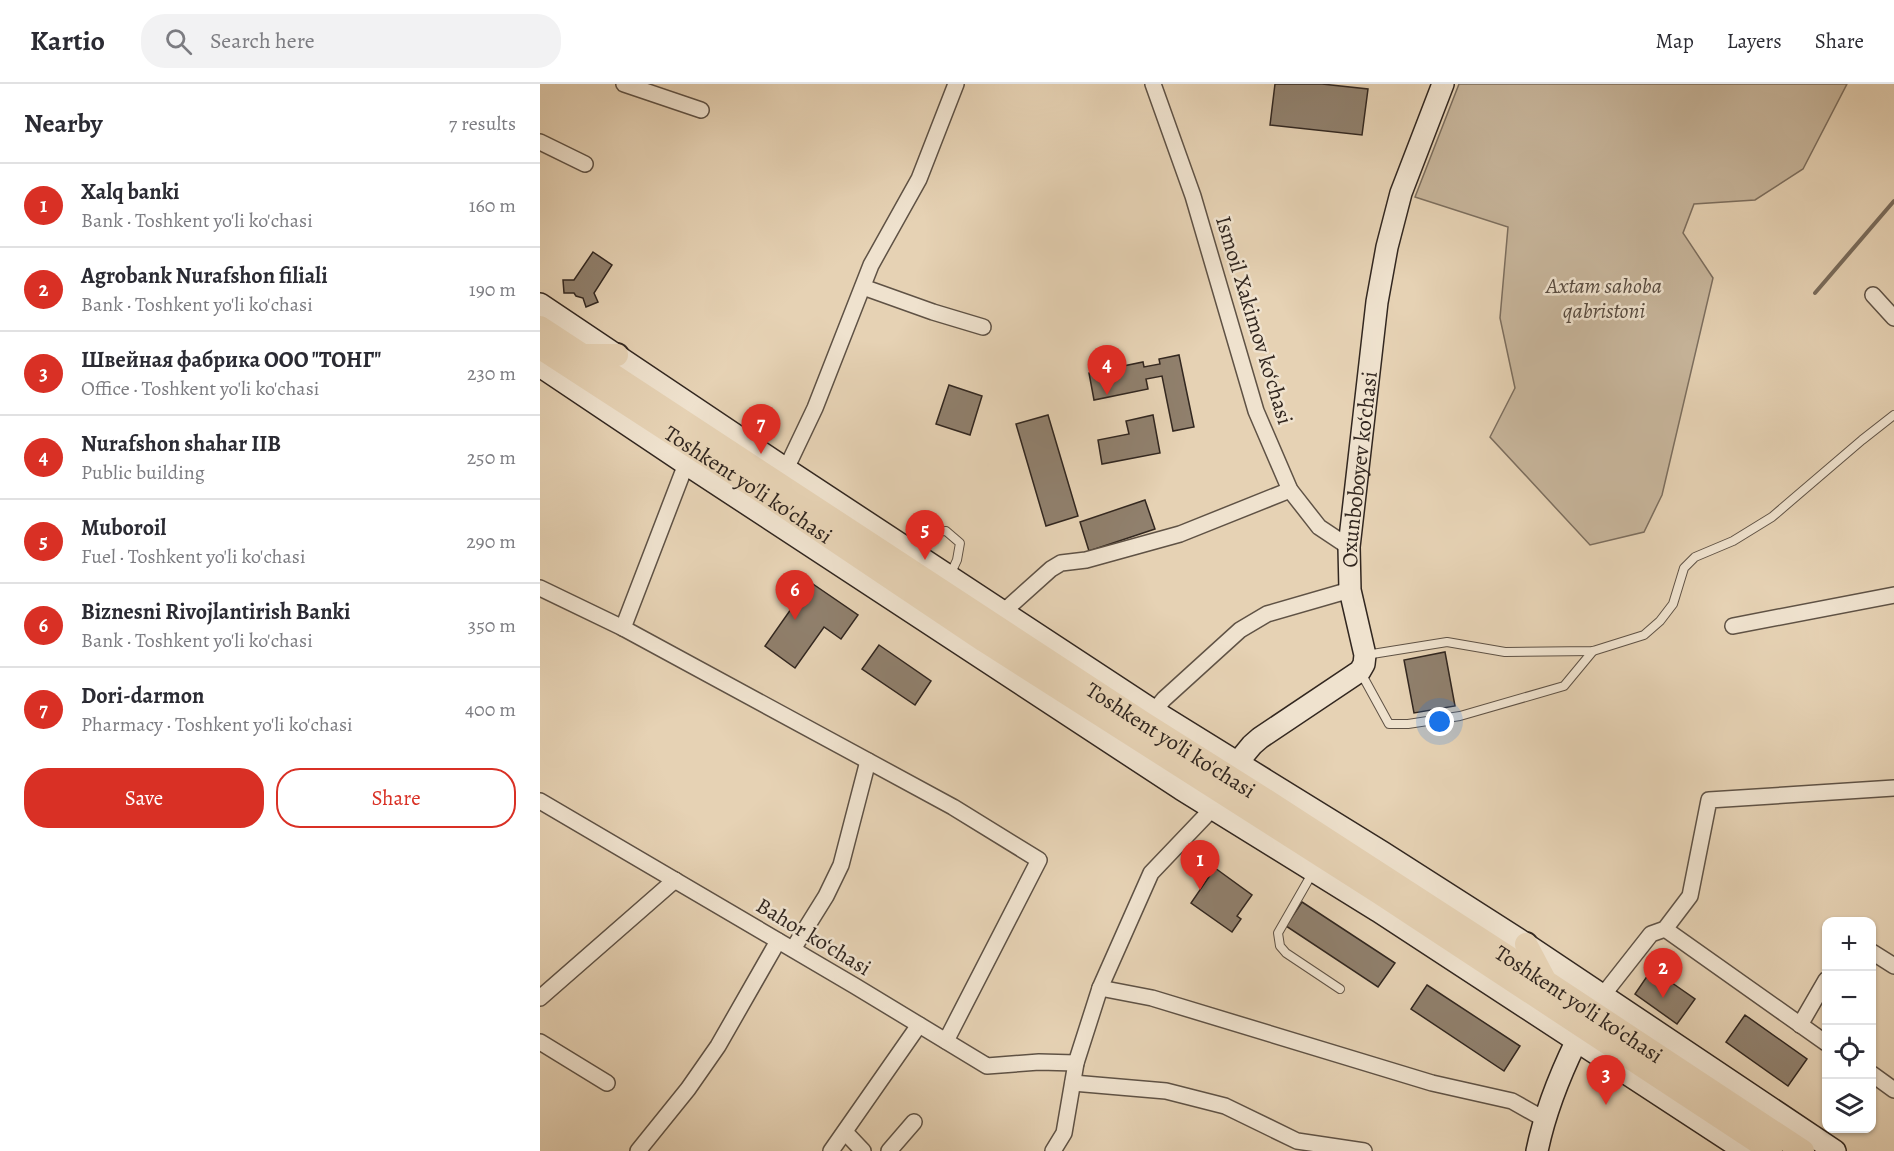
<!DOCTYPE html>
<meta charset="utf-8">
<style>
:root{--surface:#fff;--page:#f2f2f3;--text:#2b2b33;--muted:#7c7c81;--line:#e1e1e2;--accent:#d93025}
body{margin:0;font-family:Alegreya,serif;background:var(--page);color:var(--text)}
.controls{position:absolute;right:18px;bottom:18px;display:grid;overflow:hidden;border-radius:12px;box-shadow:0 2px 4px #0004}
.controls button{width:54px;height:54px;display:grid;place-items:center;padding:0;border:0;border-bottom:2px solid var(--line);background:var(--surface);color:var(--text);font:30px sans-serif}
.you{position:absolute;left:900px;top:638px;width:21px;height:21px;margin:-15px;border:4px solid #fff;border-radius:50%;background:#1a73e8;box-shadow:0 0 0 9px #1a73e833}
.badge{display:grid;place-items:center;width:39px;height:39px;border-radius:50%;background:var(--accent);color:#fff;font-size:20px;font-weight:700}
.pin{position:absolute;translate:-50% -50px;filter:drop-shadow(0 2px 3px #0008)}
.pin::after{content:'';position:absolute;top:32px;width:21px;height:18px;background:inherit;clip-path:polygon(0 0,100% 0,50% 100%)}
.list{margin:0;padding:0;list-style:none}
h2{display:flex;justify-content:space-between;align-items:center;height:78px;margin:0;padding:0 24px;font-size:26px}
h2 small{font-size:20px;font-weight:400;color:var(--muted)}
.list li{display:grid;grid-template-columns:39px 1fr auto;gap:18px;align-items:center;box-sizing:border-box;height:84px;padding:0 24px;border-top:2px solid var(--line)}
.list b{display:block;font-size:22px;white-space:nowrap}
.list p{margin:0;font-size:20px;white-space:nowrap;color:var(--muted)}
.list em{font-size:20px;font-style:normal;color:var(--muted)}
.actions{display:flex;gap:12px;padding:18px 24px}
.actions a{flex:1;padding:14px 0;border:2px solid var(--accent);border-radius:24px;text-align:center;font-size:21px;color:var(--accent)}
.actions .main{background:var(--accent);color:#fff}
.icon{flex:none;width:33px;height:33px;fill:none;stroke:currentColor;stroke-width:2;stroke-linecap:round;stroke-linejoin:round}
.map{position:relative;flex:none;width:1354px;height:1067px;overflow:hidden}
header{display:flex;align-items:center;gap:36px;box-sizing:border-box;height:84px;padding:0 30px;background:var(--surface);border-bottom:2px solid var(--line)}
header strong{font-size:28px}
nav{display:flex;gap:33px;margin-inline-start:auto;font-size:21px}
.search{width:420px;height:54px;background:var(--page);display:flex;align-items:center;gap:15px;box-sizing:border-box;padding:0 21px;border-radius:24px;color:var(--muted);font-size:22px}
main{display:flex}
aside{flex:1;background:var(--surface)}
.map>svg:first-child{display:block}
.green{fill:#c7b59b;stroke:#7c6e5e;stroke-width:1.5}
.lines{fill:none;stroke-linecap:round;stroke-linejoin:round}
.stream{stroke:#796b5b;stroke-width:4}
.building{fill:#90806d;stroke:#322720;stroke-width:1.5}
.lane-casing{stroke:#5f5245;stroke-width:10}
.street-casing{stroke:#5f5245;stroke-width:18}
.secondary-casing{stroke:#322720;stroke-width:24}
.primary-casing{stroke:#322720;stroke-width:26}
.lane{stroke:#efe2ce;stroke-width:8}
.street{stroke:#efe2ce;stroke-width:15}
.secondary{stroke:#efe2ce;stroke-width:21}
.primary{stroke:#e6d2b4;stroke-width:22}
.labels{text-anchor:middle;stroke-width:5;stroke-linejoin:round;paint-order:stroke}
.park-label{font-size:22px;font-style:italic;fill:#574a3f;stroke:#efe2ce}
.street-label{font-size:22px;fill:#322720;stroke:#efe2ce}
</style>
<header>
<strong>Kartio</strong>
<div class="search"><svg class="icon" aria-label="search" viewBox="0 0 24 24"><circle cx="10" cy="10" r="6"/><path d="M15 15l6 6"/></svg>Search here</div>
<nav><a>Map</a><a>Layers</a><a>Share</a></nav>
</header>
<main>
<aside>
<h2>Nearby<small>7 results</small></h2>
<ul class="list">
<li><span class="badge">1</span><div><b>Xalq banki</b><p>Bank · Toshkent yo'li ko'chasi</p></div><em>160 m</em></li>
<li><span class="badge">2</span><div><b>Agrobank Nurafshon filiali</b><p>Bank · Toshkent yo'li ko'chasi</p></div><em>190 m</em></li>
<li><span class="badge">3</span><div><b>Швейная фабрика ООО &quot;ТОНГ&quot;</b><p>Office · Toshkent yo'li ko'chasi</p></div><em>230 m</em></li>
<li><span class="badge">4</span><div><b>Nurafshon shahar IIB</b><p>Public building</p></div><em>250 m</em></li>
<li><span class="badge">5</span><div><b>Muboroil</b><p>Fuel · Toshkent yo'li ko'chasi</p></div><em>290 m</em></li>
<li><span class="badge">6</span><div><b>Biznesni Rivojlantirish Banki</b><p>Bank · Toshkent yo'li ko'chasi</p></div><em>350 m</em></li>
<li><span class="badge">7</span><div><b>Dori-darmon</b><p>Pharmacy · Toshkent yo'li ko'chasi</p></div><em>400 m</em></li>
</ul>
<div class="actions"><a class="main">Save</a><a>Share</a></div>
</aside>
<div class="map">
<svg width="1354" height="1067" viewBox="0 0 1354 1067">
<rect width="100%" height="100%" fill="#e6d2b4"/>
<filter id="stains"><feTurbulence type="fractalNoise" baseFrequency=".00333" numOctaves="4"/><feColorMatrix values="0 0 0 0 .2 0 0 0 0 .09 0 0 0 0 .02 0 0 0 .5 -.17"/></filter>
<radialGradient id="worn" r=".72"><stop offset=".6" stop-color="#630" stop-opacity="0"/><stop offset="1" stop-color="#630" stop-opacity=".3"/></radialGradient>
<path class="green" d="M 919,0 L 1307,0 L 1263,85 L 1215,116 L 1154,120 L 1143,149 L 1173,194 L 1122,411 L 1104,448 L 1050,461 L 950,353 L 975,304 L 960,234 L 968,143 L 875,113 Z"/>
<g class="lines">
<path class="stream" d="M 1275,209 L 1354,117"/>
</g>
<g class="building">
<path d="M 735,0 L 782,0 L 828,5 L 822,51 L 730,41 Z"/>
<path d="M 53,168 L 72,181 L 54,209 L 58,218 L 46,223 L 43,214 L 36,212 L 34,209 L 24,209 L 23,196 L 34,196 Z"/>
<path d="M 639,271 L 654,343 L 633,347 L 622,292 L 606,295 L 608,305 L 554,316 L 549,289 L 603,278 L 604,283 L 620,280 L 619,275 Z"/>
<path d="M 409,301 L 442,312 L 430,351 L 396,340 Z"/>
<path d="M 508,331 L 538,432 L 506,442 L 476,340 Z"/>
<path d="M 613,331 L 620,369 L 562,380 L 558,356 L 589,350 L 586,337 Z"/>
<path d="M 605,416 L 615,445 L 549,467 L 540,438 Z"/>
<path d="M 270,498 L 318,531 L 301,555 L 284,543 L 255,584 L 225,562 Z"/>
<path d="M 339,561 L 391,597 L 375,621 L 322,585 Z"/>
<path d="M 905,568 L 915,622 L 874,629 L 864,576 Z"/>
<path d="M 675,784 L 712,811 L 697,832 L 701,835 L 692,848 L 651,819 Z"/>
<path d="M 762,818 L 855,879 L 838,903 L 746,842 Z"/>
<path d="M 1112,885 L 1155,915 L 1137,940 L 1095,910 Z"/>
<path d="M 887,901 L 980,962 L 964,987 L 871,925 Z"/>
<path d="M 1205,931 L 1267,975 L 1248,1002 L 1186,958 Z"/>
</g>
<g class="lines">
<g class="lane-casing">
<g id="lane">
<path d="M 373,466 L 391,448 L 406,447 L 420,459 L 417,476 L 410,491"/>
<path d="M 826,571 L 907,558 L 965,568 L 1053,567 L 1104,551 L 1120,537 L 1133,520 L 1144,484 L 1155,473 L 1193,457 L 1232,433 L 1322,356 L 1354,331"/>
<path d="M 821,589 L 849,640 L 868,640 L 920,632 L 1024,602 L 1053,567"/>
<path d="M 773,788 L 738,849 L 740,862 L 746,869 L 800,905"/>
</g>
</g>
<g class="street-casing">
<g id="street">
<path d="M 84,0 L 161,26"/>
<path d="M 613,0 L 653,112 L 716,327 L 750,406 L 779,443 L 809,463"/>
<path d="M 0,58 L 45,80"/>
<path d="M 323,203 L 393,228 L 443,243"/>
<path d="M 1333,211 L 1354,234"/>
<path d="M 246,385 L 275,324 L 331,181 L 379,95 L 416,0"/>
<path d="M 0,504 L 83,544 L 413,723 L 499,776 L 406,957"/>
<path d="M 463,528 L 511,485 L 521,479 L 546,476 L 640,450 L 750,406"/>
<path d="M 1193,542 L 1354,511"/>
<path d="M 83,544 L 146,380"/>
<path d="M 614,627 L 624,615 L 700,546 L 727,530 L 810,506"/>
<path d="M 0,717 L 315,902 L 447,982 L 499,978 L 536,979"/>
<path d="M 1125,845 L 1286,959"/>
<path d="M 253,865 L 286,812 L 301,781 L 328,677"/>
<path d="M 1332,868 L 1354,882"/>
<path d="M 560,904 L 612,914 L 892,999 L 972,1017 L 1004,1035"/>
<path d="M 1063,911 L 1111,850 L 1125,845 L 1150,812 L 1169,716 L 1354,704"/>
<path d="M 0,914 L 135,796"/>
<path d="M 1260,941 L 1286,896"/>
<path d="M 0,958 L 67,999"/>
<path d="M 1332,990 L 1354,1006"/>
<path d="M 533,999 L 626,1007 L 685,1022 L 757,1057 L 824,1067"/>
<path d="M 305,1048 L 323,1067"/>
<path d="M 98,1067 L 148,1005 L 178,962 L 238,857"/>
<path d="M 291,1067 L 379,941"/>
<path d="M 349,1067 L 374,1038"/>
<path d="M 513,1067 L 524,1049 L 536,979 L 560,904 L 611,789 L 673,724"/>
</g>
</g>
<g class="secondary-casing">
<g id="secondary">
<path d="M 0,220 L 246,385 L 614,627 L 842,768 L 986,860 L 1295,1067"/>
<path d="M 0,282 L 146,380 L 641,705 L 838,827 L 1205,1067"/>
<path id="s1" d="M 698,678 L 712,661 L 720,654 L 820,587 L 824,580 L 825,571 L 810,506 L 809,463 L 837,218 L 847,163 L 861,109 L 903,0"/>
<path d="M 997,1067 C 1005,1028 1019,993 1036,958"/>
</g>
</g>
<g class="primary-casing">
<g id="primary">
<path id="s2" d="M 0,243 L 604,639 L 720,712 L 1004,896 L 1263,1067"/>
<path id="s3" d="M 0,264 L 231,414 L 444,557 L 839,809 L 1231,1067"/>
<path d="M 42,271 L 77,271"/>
<path d="M 986,860 L 1004,894"/>
</g>
</g>
<use href="#lane" class="lane"/>
<use href="#street" class="street"/>
<use href="#secondary" class="secondary"/>
<use href="#primary" class="primary"/>
</g>
<g class="labels">
<g class="park-label">
<text x="1064" y="209">Axtam sahoba<tspan x="1064" dy="25">qabristoni</tspan></text>
</g>
<g class="street-label">
<text transform="translate(715 236) rotate(73)" y="8">Ismoil Xakimov ko‘chasi</text>
<text dy="8" stroke="none"><textPath href="#s1" startOffset="358">Oxunboboyev ko‘chasi</textPath></text>
<text dy="8" stroke="none"><textPath href="#s3" startOffset="249">Toshkent yo'li ko'chasi</textPath></text>
<text dy="8" stroke="none"><textPath href="#s2" startOffset="754">Toshkent yo'li ko'chasi</textPath></text>
<text transform="translate(274 852) rotate(31)" y="8">Bahor ko‘chasi</text>
<text dy="8" stroke="none"><textPath href="#s2" startOffset="1240">Toshkent yo'li ko'chasi</textPath></text>
</g>
</g>
<rect width="100%" height="100%" filter="url(#stains)"/>
<rect width="100%" height="100%" fill="url(#worn)"/>
</svg>
<div class="controls">
<button>+</button>
<button>−</button>
<button><svg class="icon" aria-label="locate" viewBox="0 0 24 24"><circle cx="12" cy="12" r="6"/><path d="M12 2v4M12 18v4M2 12h4M18 12h4"/></svg></button>
<button><svg class="icon" aria-label="layers" viewBox="0 0 24 24"><path d="M12 4l9 5-9 5-9-5zM3 14l9 5 9-5"/></svg></button>
</div>
<div class="you"></div>
<div class="pin badge" style="left:660px;top:806px">1</div>
<div class="pin badge" style="left:1123px;top:914px">2</div>
<div class="pin badge" style="left:1066px;top:1021px">3</div>
<div class="pin badge" style="left:567px;top:311px">4</div>
<div class="pin badge" style="left:385px;top:476px">5</div>
<div class="pin badge" style="left:255px;top:536px">6</div>
<div class="pin badge" style="left:221px;top:370px">7</div>
</div>
</main>
